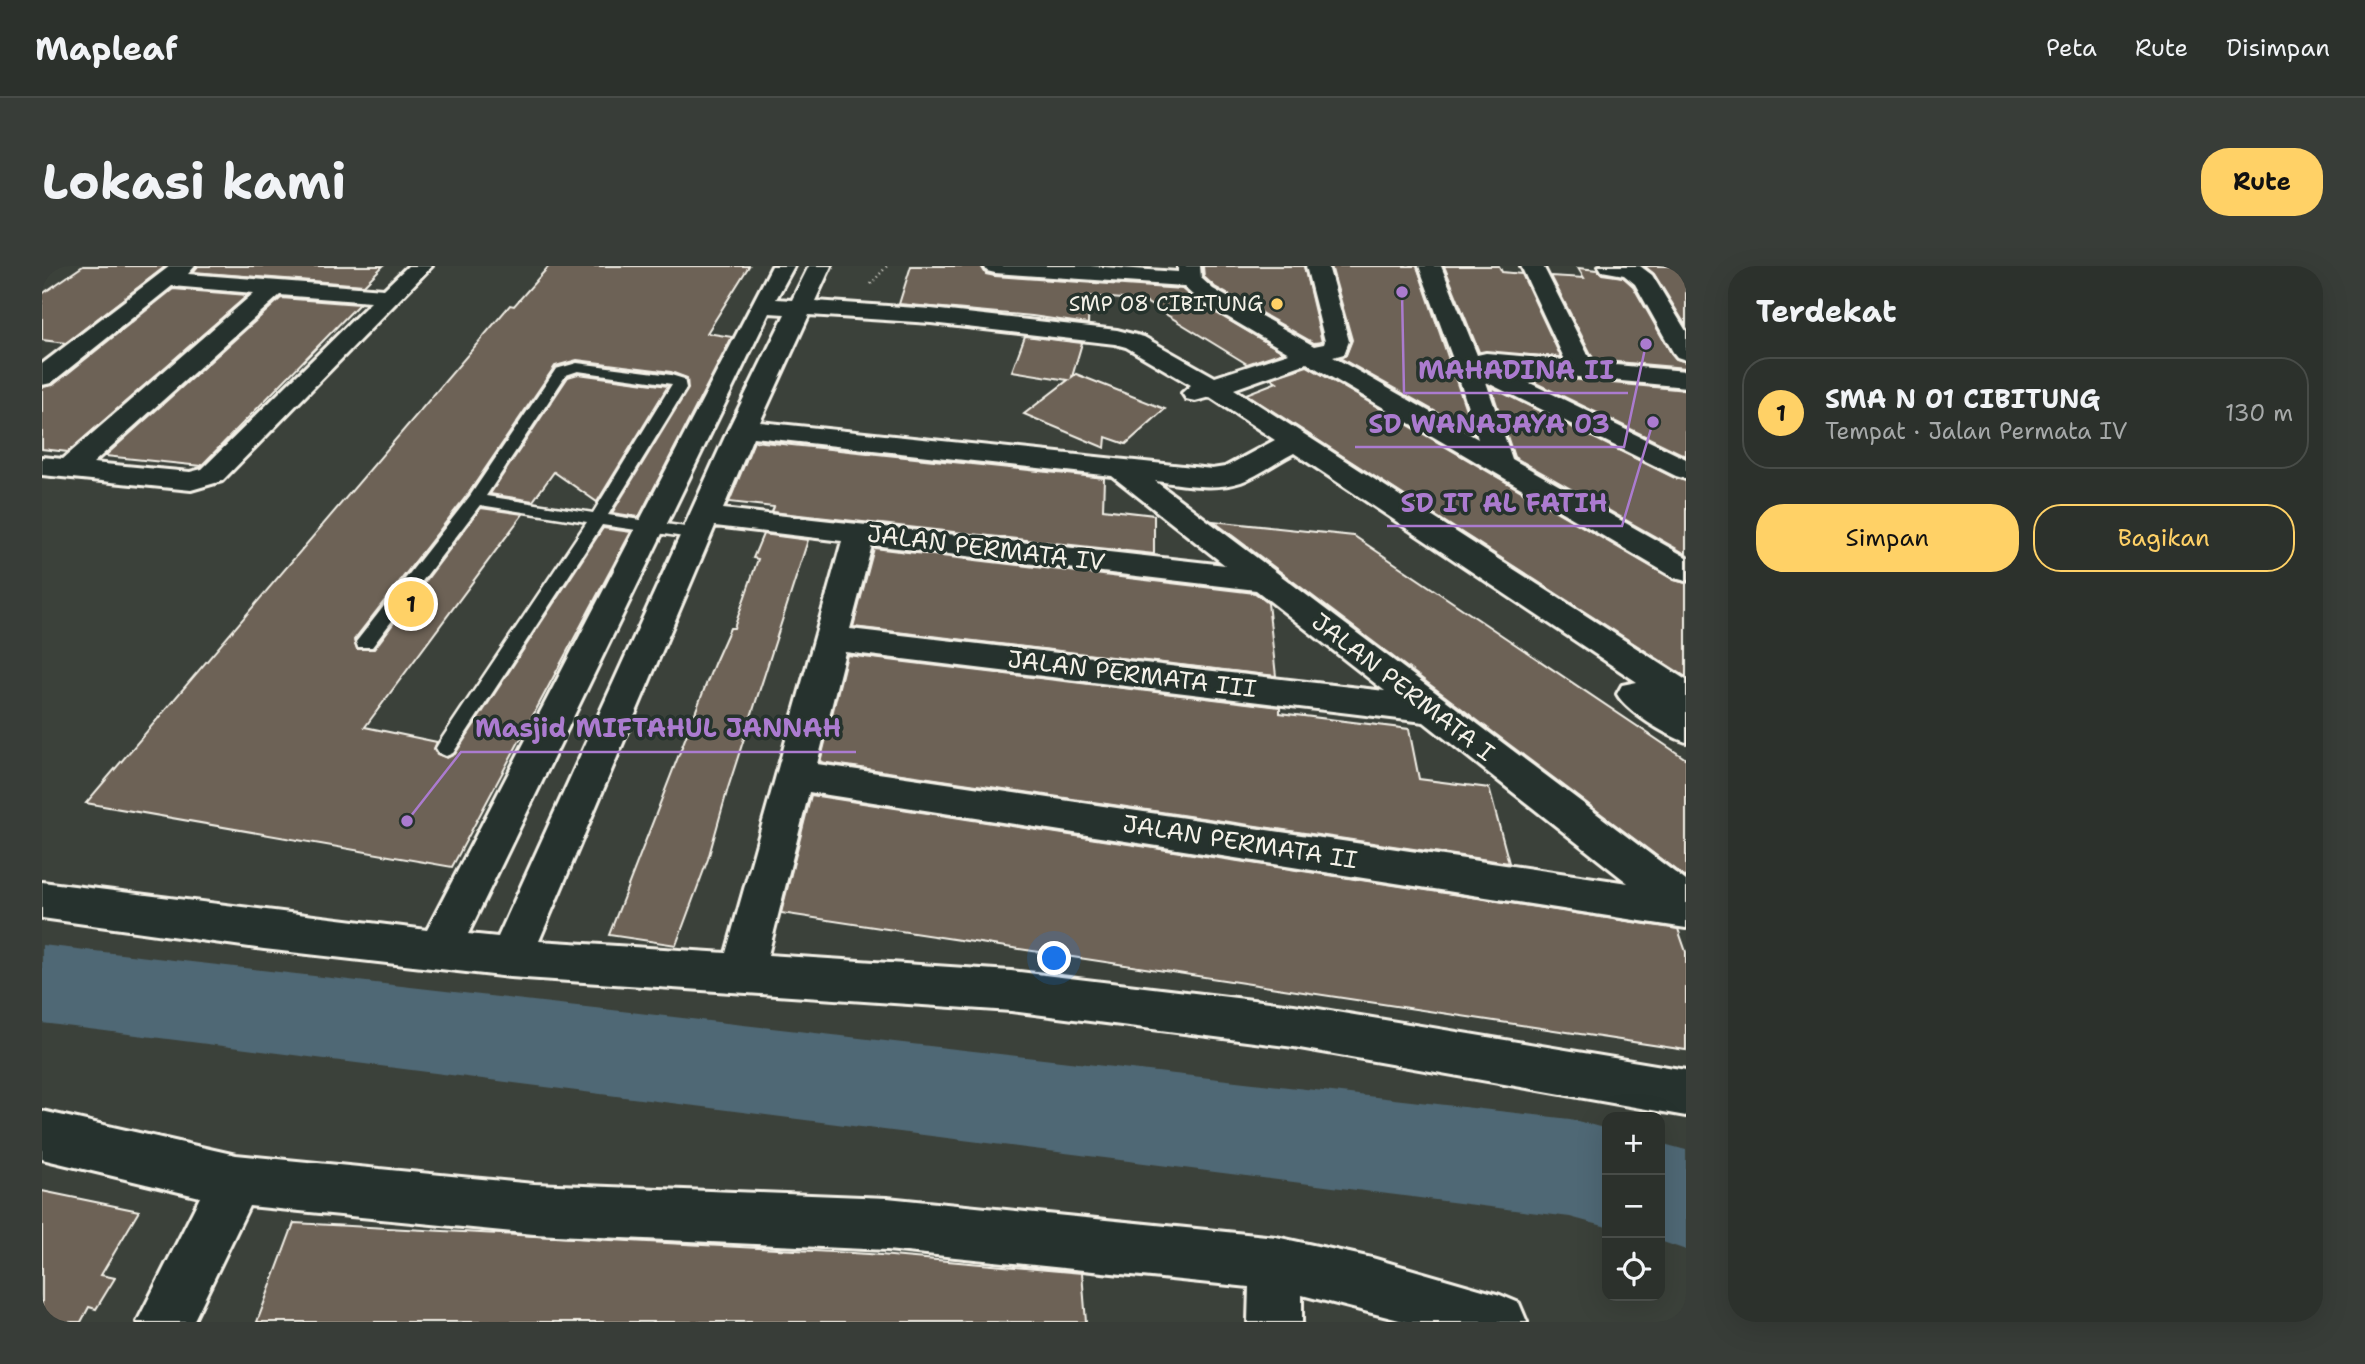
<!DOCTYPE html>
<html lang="id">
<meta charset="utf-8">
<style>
:root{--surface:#2c312c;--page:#383d38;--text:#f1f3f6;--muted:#a6a9a9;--line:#484c48;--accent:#ffd166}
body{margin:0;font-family:"Shantell Sans",sans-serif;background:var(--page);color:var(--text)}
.controls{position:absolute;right:21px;bottom:21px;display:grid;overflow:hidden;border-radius:14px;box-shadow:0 7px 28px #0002}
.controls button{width:63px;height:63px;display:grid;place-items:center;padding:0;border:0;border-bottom:2px solid var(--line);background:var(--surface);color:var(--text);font:35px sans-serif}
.you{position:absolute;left:1013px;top:693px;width:24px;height:24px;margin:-18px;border:5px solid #fff;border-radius:50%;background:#1a73e8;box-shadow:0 0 0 10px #1a73e833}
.badge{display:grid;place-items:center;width:46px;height:46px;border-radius:50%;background:var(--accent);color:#111;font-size:23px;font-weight:700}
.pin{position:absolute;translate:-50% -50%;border:4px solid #fff;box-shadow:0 2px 7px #0006}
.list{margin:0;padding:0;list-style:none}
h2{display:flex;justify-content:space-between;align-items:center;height:91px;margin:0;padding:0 28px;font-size:30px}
h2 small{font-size:23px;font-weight:400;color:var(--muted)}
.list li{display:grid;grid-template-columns:46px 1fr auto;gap:21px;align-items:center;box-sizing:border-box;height:112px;margin:0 14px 14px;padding:0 14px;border:2px solid var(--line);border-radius:28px}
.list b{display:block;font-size:26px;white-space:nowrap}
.list p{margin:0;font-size:23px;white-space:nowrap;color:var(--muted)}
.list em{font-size:23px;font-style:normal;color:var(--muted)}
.actions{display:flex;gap:14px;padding:21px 28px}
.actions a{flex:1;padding:16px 0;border:2px solid var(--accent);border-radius:28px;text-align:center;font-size:24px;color:var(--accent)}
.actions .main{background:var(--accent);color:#111}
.icon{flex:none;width:38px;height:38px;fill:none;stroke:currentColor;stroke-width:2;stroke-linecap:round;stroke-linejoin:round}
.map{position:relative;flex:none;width:1644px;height:1056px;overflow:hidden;border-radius:28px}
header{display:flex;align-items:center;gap:42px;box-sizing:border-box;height:98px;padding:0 35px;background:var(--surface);border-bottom:2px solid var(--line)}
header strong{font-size:33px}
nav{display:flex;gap:38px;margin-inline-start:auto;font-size:24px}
.intro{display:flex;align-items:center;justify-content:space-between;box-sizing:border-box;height:168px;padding:0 42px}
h1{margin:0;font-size:49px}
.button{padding:18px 32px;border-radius:28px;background:var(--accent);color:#111;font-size:24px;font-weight:700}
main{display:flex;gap:42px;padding:0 42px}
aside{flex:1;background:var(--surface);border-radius:28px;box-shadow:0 7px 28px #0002}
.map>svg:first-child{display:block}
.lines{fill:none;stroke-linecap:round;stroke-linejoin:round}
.river{fill:#506874;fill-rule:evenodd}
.building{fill:#6d6257;stroke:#f4f1e8;stroke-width:2}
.service-casing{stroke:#f4f1e8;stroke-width:5}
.minor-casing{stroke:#f4f1e8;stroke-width:6}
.path{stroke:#f4f1e8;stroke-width:2.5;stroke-dasharray:1 3.5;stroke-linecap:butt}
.service{fill:#26332d;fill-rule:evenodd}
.minor{fill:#26332d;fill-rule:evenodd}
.poi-dot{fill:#ffd166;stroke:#26332d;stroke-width:2.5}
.labels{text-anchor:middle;stroke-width:7;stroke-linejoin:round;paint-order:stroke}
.far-poi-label{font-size:21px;fill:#f4f1e8;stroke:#26332d;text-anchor:end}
.street-label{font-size:24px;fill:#f4f1e8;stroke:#26332d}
.leader{fill:none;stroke:#ab7bcf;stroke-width:2.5}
.callout-dot{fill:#ab7bcf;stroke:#26332d;stroke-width:2.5}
.callout-label{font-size:26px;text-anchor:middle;font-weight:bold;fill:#ab7bcf;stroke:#26332d;stroke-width:7;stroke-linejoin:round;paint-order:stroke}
</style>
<header>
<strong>Mapleaf</strong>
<nav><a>Peta</a><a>Rute</a><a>Disimpan</a></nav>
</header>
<div class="intro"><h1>Lokasi kami</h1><a class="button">Rute</a></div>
<main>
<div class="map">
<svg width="1644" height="1056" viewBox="0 0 1644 1056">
<rect width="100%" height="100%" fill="#3b413a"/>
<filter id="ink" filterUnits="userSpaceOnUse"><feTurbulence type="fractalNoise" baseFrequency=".0143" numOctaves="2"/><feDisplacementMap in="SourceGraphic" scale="14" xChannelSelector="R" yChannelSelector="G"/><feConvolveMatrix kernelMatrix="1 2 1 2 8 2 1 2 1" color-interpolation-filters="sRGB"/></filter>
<g filter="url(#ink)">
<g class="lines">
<g class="river">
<path d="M 0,679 L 1528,853 L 1565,863 L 1565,961 L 1528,951 L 0,757 Z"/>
<path d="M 1618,877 L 1644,884 L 1644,984 L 1618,975 Z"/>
</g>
</g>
<g class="building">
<path d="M 41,0 L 124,0 L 24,77 L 0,74 L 0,28 Z"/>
<path d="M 156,0 L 341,0 L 322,19 L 151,6 Z"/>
<path d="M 507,0 L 707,0 L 665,67 L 690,71 L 597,251 L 570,247 L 646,123 L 645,112 L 629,106 L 535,94 L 513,100 L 426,228 L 312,374 L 315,383 L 332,383 L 439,242 L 481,248 L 323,461 L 395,476 L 392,483 L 395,488 L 405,492 L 413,488 L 561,262 L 589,266 L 410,601 L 44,537 L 468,39 L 472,40 Z"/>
<path d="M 869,0 L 939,0 L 944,8 L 953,10 L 1140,23 L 1154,35 L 1241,86 L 1205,98 L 1102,35 L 1047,30 L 1046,58 L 990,50 L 857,38 Z"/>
<path d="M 1161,0 L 1262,0 L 1280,76 L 1272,77 L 1173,21 L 1162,11 Z"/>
<path d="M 1289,0 L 1375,0 L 1432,167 L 1298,92 L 1304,89 L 1310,74 Z"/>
<path d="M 1402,0 L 1457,0 L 1460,6 L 1480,8 L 1519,91 L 1437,86 Z"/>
<path d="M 1602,0 L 1644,0 L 1644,60 L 1612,8 Z"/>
<path d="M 1536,2 L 1556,4 L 1560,8 L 1581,11 L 1591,20 L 1629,87 L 1634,93 L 1644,96 L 1644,102 L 1552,94 L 1509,10 L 1542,12 Z"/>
<path d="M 131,23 L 206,29 L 26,186 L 0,183 L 0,121 L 11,119 Z"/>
<path d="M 239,32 L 317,38 L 159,200 L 63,190 Z"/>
<path d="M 983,70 L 1040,77 L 1030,111 L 1034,108 L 1123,143 L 1084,178 L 1064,171 L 1063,182 L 982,148 L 1026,114 L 970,105 Z"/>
<path d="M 1265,100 L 1632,314 L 1644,317 L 1644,411 L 1204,128 L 1235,116 L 1229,112 Z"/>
<path d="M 536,108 L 626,120 L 555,236 L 512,206 L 491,235 L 448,228 L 526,111 Z"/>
<path d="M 1475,108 L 1644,124 L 1644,190 Z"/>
<path d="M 1449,121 L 1633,212 L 1644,215 L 1644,288 L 1472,191 Z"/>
<path d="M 712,175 L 1062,212 L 1061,243 L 1112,249 L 1112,288 L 730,246 L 732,241 L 687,236 Z"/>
<path d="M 1171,255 L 1312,270 L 1644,493 L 1644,612 Z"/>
<path d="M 721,268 L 766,274 L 686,522 L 666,593 L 634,679 L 567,669 L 672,398 L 688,362 L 692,362 L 716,293 L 711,292 Z"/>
<path d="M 832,282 L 1213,327 L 1226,337 L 1234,410 L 811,361 Z"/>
<path d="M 805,389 L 1238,441 L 1238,447 L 1367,463 L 1377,513 L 1447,522 L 1467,597 L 778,496 Z"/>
<path d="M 769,529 L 1636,663 L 1644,686 L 1644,784 L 739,647 Z"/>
<path d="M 0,925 L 97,945 L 59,1009 L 73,1012 L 54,1043 L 47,1041 L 39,1056 L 0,1056 Z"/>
<path d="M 252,957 L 827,988 L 1040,1007 L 1044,1056 L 215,1056 Z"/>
</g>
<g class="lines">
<g class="service-casing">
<path id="service" d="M 535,97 L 629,109 L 642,113 L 644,122 L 566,249 L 656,263 L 664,268 L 656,273 L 560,259 L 411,487 L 404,490 L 397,487 L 394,482 L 397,477 L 545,256 L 438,239 L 330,381 L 316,381 L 314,376 L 428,230 L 514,103 ZM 536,105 L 630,118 L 551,247 L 444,230 L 524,109 Z"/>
</g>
<g class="minor-casing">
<g id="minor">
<path d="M 128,0 L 153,0 L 146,8 L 342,23 L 366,0 L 390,0 L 180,215 L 149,224 L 0,209 L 0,191 L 21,193 L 212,27 L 130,20 L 9,117 L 0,119 L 0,98 ZM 238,29 L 329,36 L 160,203 L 148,206 L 51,197 Z"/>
<path d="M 730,0 L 752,0 L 734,33 L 750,34 L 767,0 L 789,0 L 773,35 L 889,43 L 1075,64 L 1102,71 L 1173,111 L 1247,87 L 1155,33 L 1141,20 L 953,7 L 945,5 L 942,0 L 1048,0 L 1136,6 L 1136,0 L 1158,0 L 1159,12 L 1171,23 L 1272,80 L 1282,78 L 1283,75 L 1264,0 L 1286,0 L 1307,75 L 1302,88 L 1291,91 L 1436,173 L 1411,93 L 1377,0 L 1399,0 L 1435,89 L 1444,87 L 1523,94 L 1479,0 L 1501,0 L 1550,97 L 1644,105 L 1644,121 L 1461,104 L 1644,193 L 1644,213 L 1634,210 L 1444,116 L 1470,193 L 1644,291 L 1644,315 L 1633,312 L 1265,97 L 1192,123 L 1644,414 L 1644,476 C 1624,469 1585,446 1575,428 L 1580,419 L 1595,416 L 1252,187 C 1235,196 1217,209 1199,216 C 1172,225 1141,218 1113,215 L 1644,615 L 1644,662 L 767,526 L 726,689 L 969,705 L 1252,739 L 1644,804 L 1644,850 L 1252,781 L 969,745 L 468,711 L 222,683 L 0,652 L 0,616 L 385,664 ZM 727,47 L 743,48 L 687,162 L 456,671 L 426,668 ZM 767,49 L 889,57 L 1073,78 L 1084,81 L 1149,119 L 1140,127 L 1144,133 L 1153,135 L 1168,131 L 1233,174 L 1183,201 L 1170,203 L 718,156 ZM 711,171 L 1070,210 L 1183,299 L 681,243 ZM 673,260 L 800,275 L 684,687 L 497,675 ZM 830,279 L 1214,324 L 1343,425 L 808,363 ZM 803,386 L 1382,456 L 1586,617 L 775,498 Z"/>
<path d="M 1557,0 L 1598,0 L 1610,9 L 1644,65 L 1644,94 L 1635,91 L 1631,86 L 1593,18 L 1582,9 L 1560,5 Z"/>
<path d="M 0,845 L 194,889 L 492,918 L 845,932 L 1234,971 L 1330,992 L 1458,1029 L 1477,1037 L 1485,1056 L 1365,1056 L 1260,1029 L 1260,1056 L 1206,1056 L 1207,1021 L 845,984 L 492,968 L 207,940 L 151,1056 L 95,1056 L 158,931 L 0,893 Z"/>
</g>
</g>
<path class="path" d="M 829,18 L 845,0"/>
<use href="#service" class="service"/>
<use href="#minor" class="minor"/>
</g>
</g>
<circle class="poi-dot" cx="1235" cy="38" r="7"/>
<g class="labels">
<g class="far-poi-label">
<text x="1221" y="45">SMP 08 CIBITUNG</text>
</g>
<g class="street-label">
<text transform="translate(944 282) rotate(7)" y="8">JALAN PERMATA IV</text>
<text transform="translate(1090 408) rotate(7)" y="8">JALAN PERMATA III</text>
<text transform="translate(1361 421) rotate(38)" y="8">JALAN PERMATA I</text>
<text transform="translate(1198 576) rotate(9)" y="8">JALAN PERMATA II</text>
</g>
</g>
<path class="leader" d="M1360 26L1362 127H1586M1604 78L1582 181H1313M1611 156L1580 260H1345M365 555L419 486H814"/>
<g class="callout-dot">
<circle cx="1360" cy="26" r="7"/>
<circle cx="1604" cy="78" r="7"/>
<circle cx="1611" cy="156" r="7"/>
<circle cx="365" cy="555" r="7"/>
</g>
<g class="callout-label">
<text x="1474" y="113">MAHADINA II</text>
<text x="1447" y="167">SD WANAJAYA 03</text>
<text x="1462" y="246">SD IT AL FATIH</text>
<text x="616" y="471">Masjid MIFTAHUL JANNAH</text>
</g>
</svg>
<div class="controls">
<button>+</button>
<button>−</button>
<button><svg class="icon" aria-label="locate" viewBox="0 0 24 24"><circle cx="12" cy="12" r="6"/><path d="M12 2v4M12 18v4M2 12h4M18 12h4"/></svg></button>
</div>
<div class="you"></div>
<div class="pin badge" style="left:369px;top:338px">1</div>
</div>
<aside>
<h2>Terdekat<small></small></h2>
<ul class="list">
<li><span class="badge">1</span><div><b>SMA N 01 CIBITUNG</b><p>Tempat · Jalan Permata IV</p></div><em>130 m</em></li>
</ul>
<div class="actions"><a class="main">Simpan</a><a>Bagikan</a></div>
</aside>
</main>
